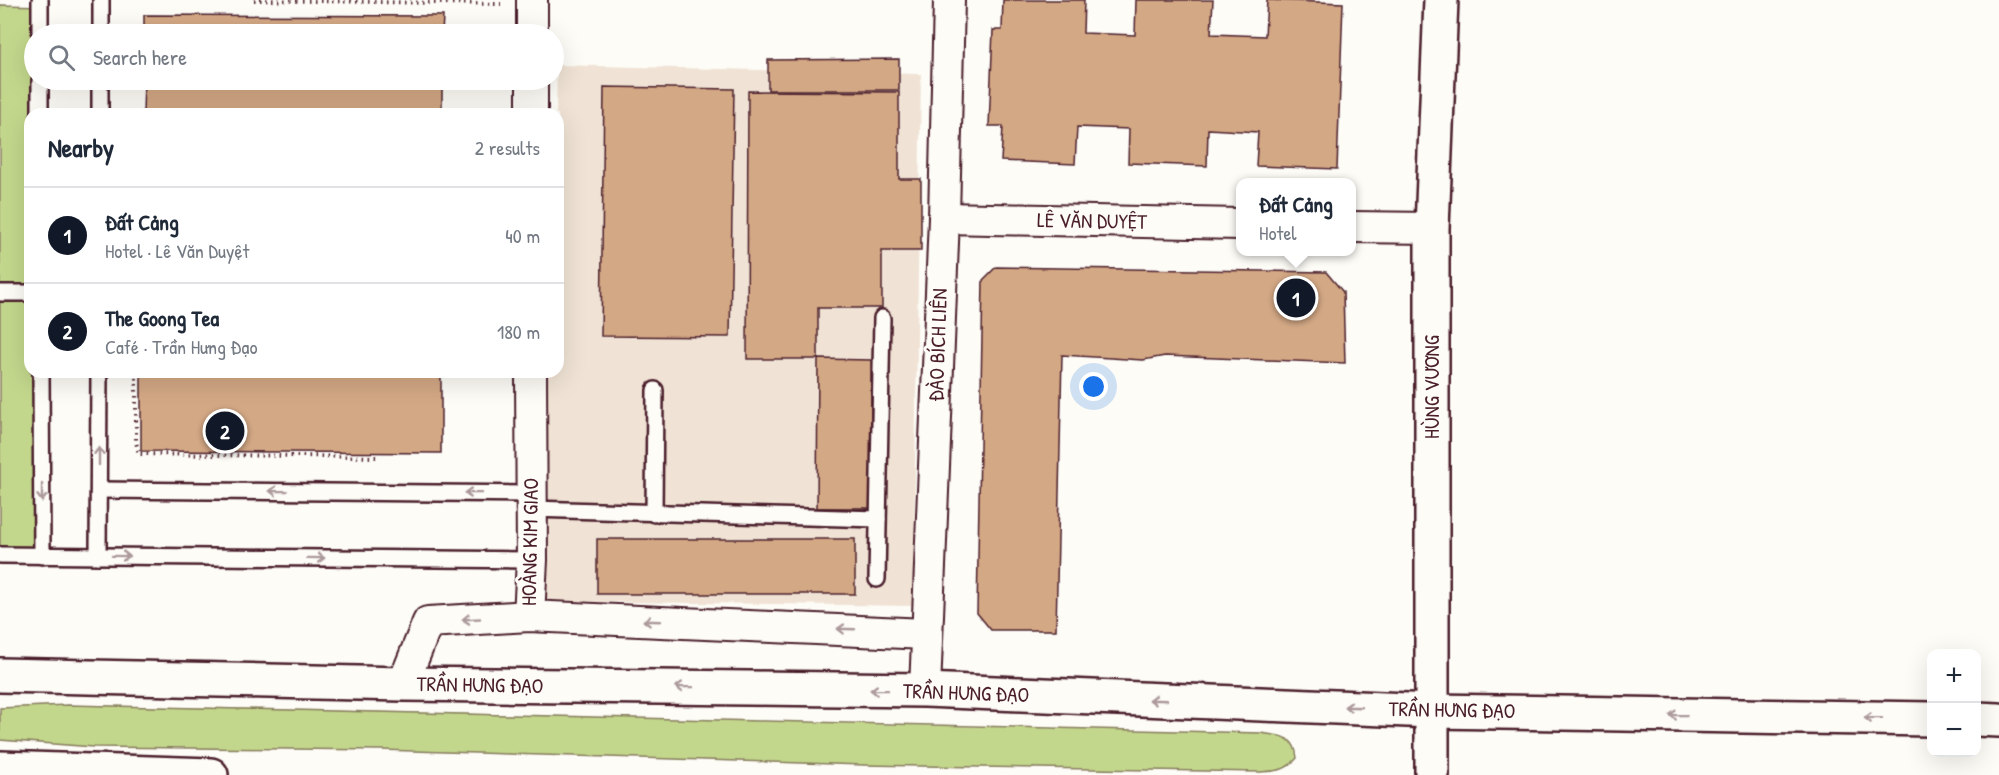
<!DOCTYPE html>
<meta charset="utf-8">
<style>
:root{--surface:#fff;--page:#f2f2f3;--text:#1f2937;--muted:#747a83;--line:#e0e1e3;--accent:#111827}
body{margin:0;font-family:"Patrick Hand",sans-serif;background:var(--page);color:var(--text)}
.controls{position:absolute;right:18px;bottom:18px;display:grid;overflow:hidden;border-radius:12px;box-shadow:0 6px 24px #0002}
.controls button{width:54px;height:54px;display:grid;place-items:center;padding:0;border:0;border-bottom:2px solid var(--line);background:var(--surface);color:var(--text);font:30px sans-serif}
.you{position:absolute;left:1094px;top:387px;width:21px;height:21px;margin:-15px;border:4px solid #fff;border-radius:50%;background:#1a73e8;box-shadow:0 0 0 9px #1a73e833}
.badge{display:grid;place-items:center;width:39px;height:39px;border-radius:50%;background:var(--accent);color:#fff;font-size:20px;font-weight:700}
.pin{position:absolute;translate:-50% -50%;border:3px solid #fff;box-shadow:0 2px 6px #0006}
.popup{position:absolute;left:1236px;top:178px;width:120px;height:78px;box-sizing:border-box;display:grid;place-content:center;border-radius:12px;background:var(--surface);filter:drop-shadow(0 2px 4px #0005);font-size:20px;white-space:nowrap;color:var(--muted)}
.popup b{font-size:22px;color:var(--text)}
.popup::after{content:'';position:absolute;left:50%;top:100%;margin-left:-12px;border:12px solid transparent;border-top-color:var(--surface)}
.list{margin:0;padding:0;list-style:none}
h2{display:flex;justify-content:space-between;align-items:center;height:78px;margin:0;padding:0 24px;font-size:26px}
h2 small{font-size:20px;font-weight:400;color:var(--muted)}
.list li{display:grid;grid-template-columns:39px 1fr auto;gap:18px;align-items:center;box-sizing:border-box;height:96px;padding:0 24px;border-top:2px solid var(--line)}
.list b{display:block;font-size:22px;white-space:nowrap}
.list p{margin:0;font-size:20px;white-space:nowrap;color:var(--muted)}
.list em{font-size:20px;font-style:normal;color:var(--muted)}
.icon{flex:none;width:33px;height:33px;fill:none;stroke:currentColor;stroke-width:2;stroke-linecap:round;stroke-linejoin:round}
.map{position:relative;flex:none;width:1999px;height:775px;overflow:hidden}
.search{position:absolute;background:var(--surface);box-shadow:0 6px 24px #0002;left:24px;top:24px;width:540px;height:66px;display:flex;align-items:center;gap:15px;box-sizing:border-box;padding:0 21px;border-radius:33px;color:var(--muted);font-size:22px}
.panel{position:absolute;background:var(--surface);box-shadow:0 6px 24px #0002;left:24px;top:108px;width:540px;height:270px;border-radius:18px}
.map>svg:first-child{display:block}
.built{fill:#f0e3d5}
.green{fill:#c3d78c;stroke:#867b5c;stroke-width:1.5}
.building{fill:#d3a885;stroke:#4a1f2b;stroke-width:1.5}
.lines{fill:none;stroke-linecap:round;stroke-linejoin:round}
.service-casing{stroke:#4a1f2b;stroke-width:20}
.minor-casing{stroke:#4a1f2b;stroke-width:34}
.tertiary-casing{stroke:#4a1f2b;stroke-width:38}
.path{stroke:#4a1f2b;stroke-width:4;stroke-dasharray:1.5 4.5;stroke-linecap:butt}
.service{stroke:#fdfcf7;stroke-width:15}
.minor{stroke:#fdfcf7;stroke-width:30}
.tertiary{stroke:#fdfcf7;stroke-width:33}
.oneway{stroke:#ac999b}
.labels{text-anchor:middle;stroke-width:6;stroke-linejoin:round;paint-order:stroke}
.street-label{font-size:21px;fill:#4a1f2b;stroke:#fdfcf7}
</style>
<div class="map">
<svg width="1999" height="775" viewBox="0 0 1999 775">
<rect width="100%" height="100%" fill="#fdfcf7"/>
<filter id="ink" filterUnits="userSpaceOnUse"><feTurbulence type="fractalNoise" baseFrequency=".0167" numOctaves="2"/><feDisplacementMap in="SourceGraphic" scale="12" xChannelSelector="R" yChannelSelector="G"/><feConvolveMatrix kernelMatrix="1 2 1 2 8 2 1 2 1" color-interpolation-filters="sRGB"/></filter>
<g filter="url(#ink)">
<path class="built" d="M 557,65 L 921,74 L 913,606 L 545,601 L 548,487 L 545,471 L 548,372 L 558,372 L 558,114 L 556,114 Z"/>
<g class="green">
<path d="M 0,5 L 44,6 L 34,34 L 34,80 L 43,114 L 30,114 L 30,372 L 42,372 L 41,563 L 0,562 Z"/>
<path d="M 68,705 C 466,712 863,725 1261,733 C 1280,736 1295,735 1297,758 C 1286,771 1276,771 1261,772 L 864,765 L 381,750 L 94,747 L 0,740 L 0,708 Z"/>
</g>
<g class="building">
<path d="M 1003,0 L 1084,0 L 1083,33 L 1135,35 L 1136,0 L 1213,0 L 1211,34 L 1265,36 L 1267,0 L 1343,3 L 1337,169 L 1256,166 L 1258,132 L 1208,129 L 1207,166 L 1128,163 L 1129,129 L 1077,127 L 1075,164 L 1001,161 L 1003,126 L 989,126 L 993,30 L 1002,30 Z"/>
<path d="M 144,15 L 443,16 L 442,34 L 144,34 Z"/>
<path d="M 899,59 L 899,90 L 768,90 L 768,60 Z"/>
<path d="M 144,80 L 442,80 L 442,114 L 143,114 Z"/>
<path d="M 604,87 L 734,89 L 730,337 L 601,336 Z"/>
<path d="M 748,91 L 899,92 L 899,179 L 921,179 L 921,251 L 882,251 L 882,308 L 818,308 L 818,359 L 747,359 Z"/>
<path d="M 996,267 L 1326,272 L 1343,292 L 1345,363 L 1165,356 L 1143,360 L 1062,355 L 1056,630 L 991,630 L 977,613 L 983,280 Z"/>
<path d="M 818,359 L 871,360 L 871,508 L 817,508 Z"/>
<path d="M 141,372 L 441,372 L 441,453 L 141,451 Z"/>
<rect x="597" y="539" width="258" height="55"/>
</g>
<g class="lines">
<g class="service-casing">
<g id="service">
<path d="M 40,0 L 40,34"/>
<path d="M 101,34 L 101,0"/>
<path d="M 40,80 L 40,114"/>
<path d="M 100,114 L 100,80"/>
<path d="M 0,293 L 30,293"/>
<path d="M 41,372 L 42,556"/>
<path d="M 99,490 L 531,494"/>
<path d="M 531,509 L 878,519"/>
<path d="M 654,514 L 655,390"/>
<path d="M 0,555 L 532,560"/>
<path d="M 98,556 L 99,372"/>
<path d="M 877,579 L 882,318"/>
</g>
</g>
<g class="minor-casing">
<g id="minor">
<path d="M 532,34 L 532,0"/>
<path d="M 532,114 L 532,80"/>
<path d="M 944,218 L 1240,224"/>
<path d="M 1352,227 L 1432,228"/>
<path d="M 529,616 L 532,560 L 531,372"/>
<path d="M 403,684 L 428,622 L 529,616 L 926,634"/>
<path d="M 925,690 L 944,218 L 949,0"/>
</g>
</g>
<g class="tertiary-casing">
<g id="tertiary">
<path d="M 0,675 L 403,684 L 925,690 L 1432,711 L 1932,719"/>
<path d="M 1976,719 L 1999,720"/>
<path d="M 0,768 L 211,775"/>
<path d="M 1432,775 L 1432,228 L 1441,0"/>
</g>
</g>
<g class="path">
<path d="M 254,0 L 501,4"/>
<path d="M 136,372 L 136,442 L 139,454 L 380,457"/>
</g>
<use href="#service" class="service"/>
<use href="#minor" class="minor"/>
<use href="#tertiary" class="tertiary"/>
</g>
<defs><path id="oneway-shaft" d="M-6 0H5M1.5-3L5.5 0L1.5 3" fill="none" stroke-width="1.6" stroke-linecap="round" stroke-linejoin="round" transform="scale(1.5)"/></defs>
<g class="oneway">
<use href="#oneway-shaft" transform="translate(99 456) rotate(-90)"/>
<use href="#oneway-shaft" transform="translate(278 491) rotate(-179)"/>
<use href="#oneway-shaft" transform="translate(42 493) rotate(90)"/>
<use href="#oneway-shaft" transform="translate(473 493) rotate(-179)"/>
<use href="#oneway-shaft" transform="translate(121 556) rotate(1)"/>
<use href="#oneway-shaft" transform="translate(316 558) rotate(1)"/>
<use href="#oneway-shaft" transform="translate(471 619) rotate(177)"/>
<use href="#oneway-shaft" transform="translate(652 621) rotate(-178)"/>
<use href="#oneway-shaft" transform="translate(846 629) rotate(-178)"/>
<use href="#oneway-shaft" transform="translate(684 687) rotate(-179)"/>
<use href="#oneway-shaft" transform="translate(879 690) rotate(-179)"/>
<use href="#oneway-shaft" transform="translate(1158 700) rotate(-178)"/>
<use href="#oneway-shaft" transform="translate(1353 707) rotate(-178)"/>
<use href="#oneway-shaft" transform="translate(1678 715) rotate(-179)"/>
<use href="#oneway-shaft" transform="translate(1873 718) rotate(-179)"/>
</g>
</g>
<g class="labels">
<g class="street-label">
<text transform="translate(1092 221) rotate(1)" y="7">LÊ VĂN DUYỆT</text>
<text transform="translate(938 345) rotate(-88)" y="7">ĐÀO BÍCH LIÊN</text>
<text transform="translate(1432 387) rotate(-90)" y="7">HÙNG VƯƠNG</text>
<text transform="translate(530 542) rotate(-89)" y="7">HOÀNG KIM GIAO</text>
<text transform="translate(480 685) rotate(1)" y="7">TRẦN HƯNG ĐẠO</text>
<text transform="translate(966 693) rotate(2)" y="7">TRẦN HƯNG ĐẠO</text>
<text transform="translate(1452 710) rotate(1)" y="7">TRẦN HƯNG ĐẠO</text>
</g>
</g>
</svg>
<div class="controls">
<button>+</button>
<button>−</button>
</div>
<div class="you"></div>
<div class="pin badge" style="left:1296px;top:298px">1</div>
<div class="popup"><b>Đất Cảng</b>Hotel</div>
<div class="pin badge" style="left:225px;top:431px">2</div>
<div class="search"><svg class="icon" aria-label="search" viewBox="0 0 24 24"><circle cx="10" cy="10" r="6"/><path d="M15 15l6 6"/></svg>Search here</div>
<section class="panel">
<h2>Nearby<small>2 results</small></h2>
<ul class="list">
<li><span class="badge">1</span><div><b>Đất Cảng</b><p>Hotel · Lê Văn Duyệt</p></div><em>40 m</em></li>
<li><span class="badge">2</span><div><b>The Goong Tea</b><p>Café · Trần Hưng Đạo</p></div><em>180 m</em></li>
</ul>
</section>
</div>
